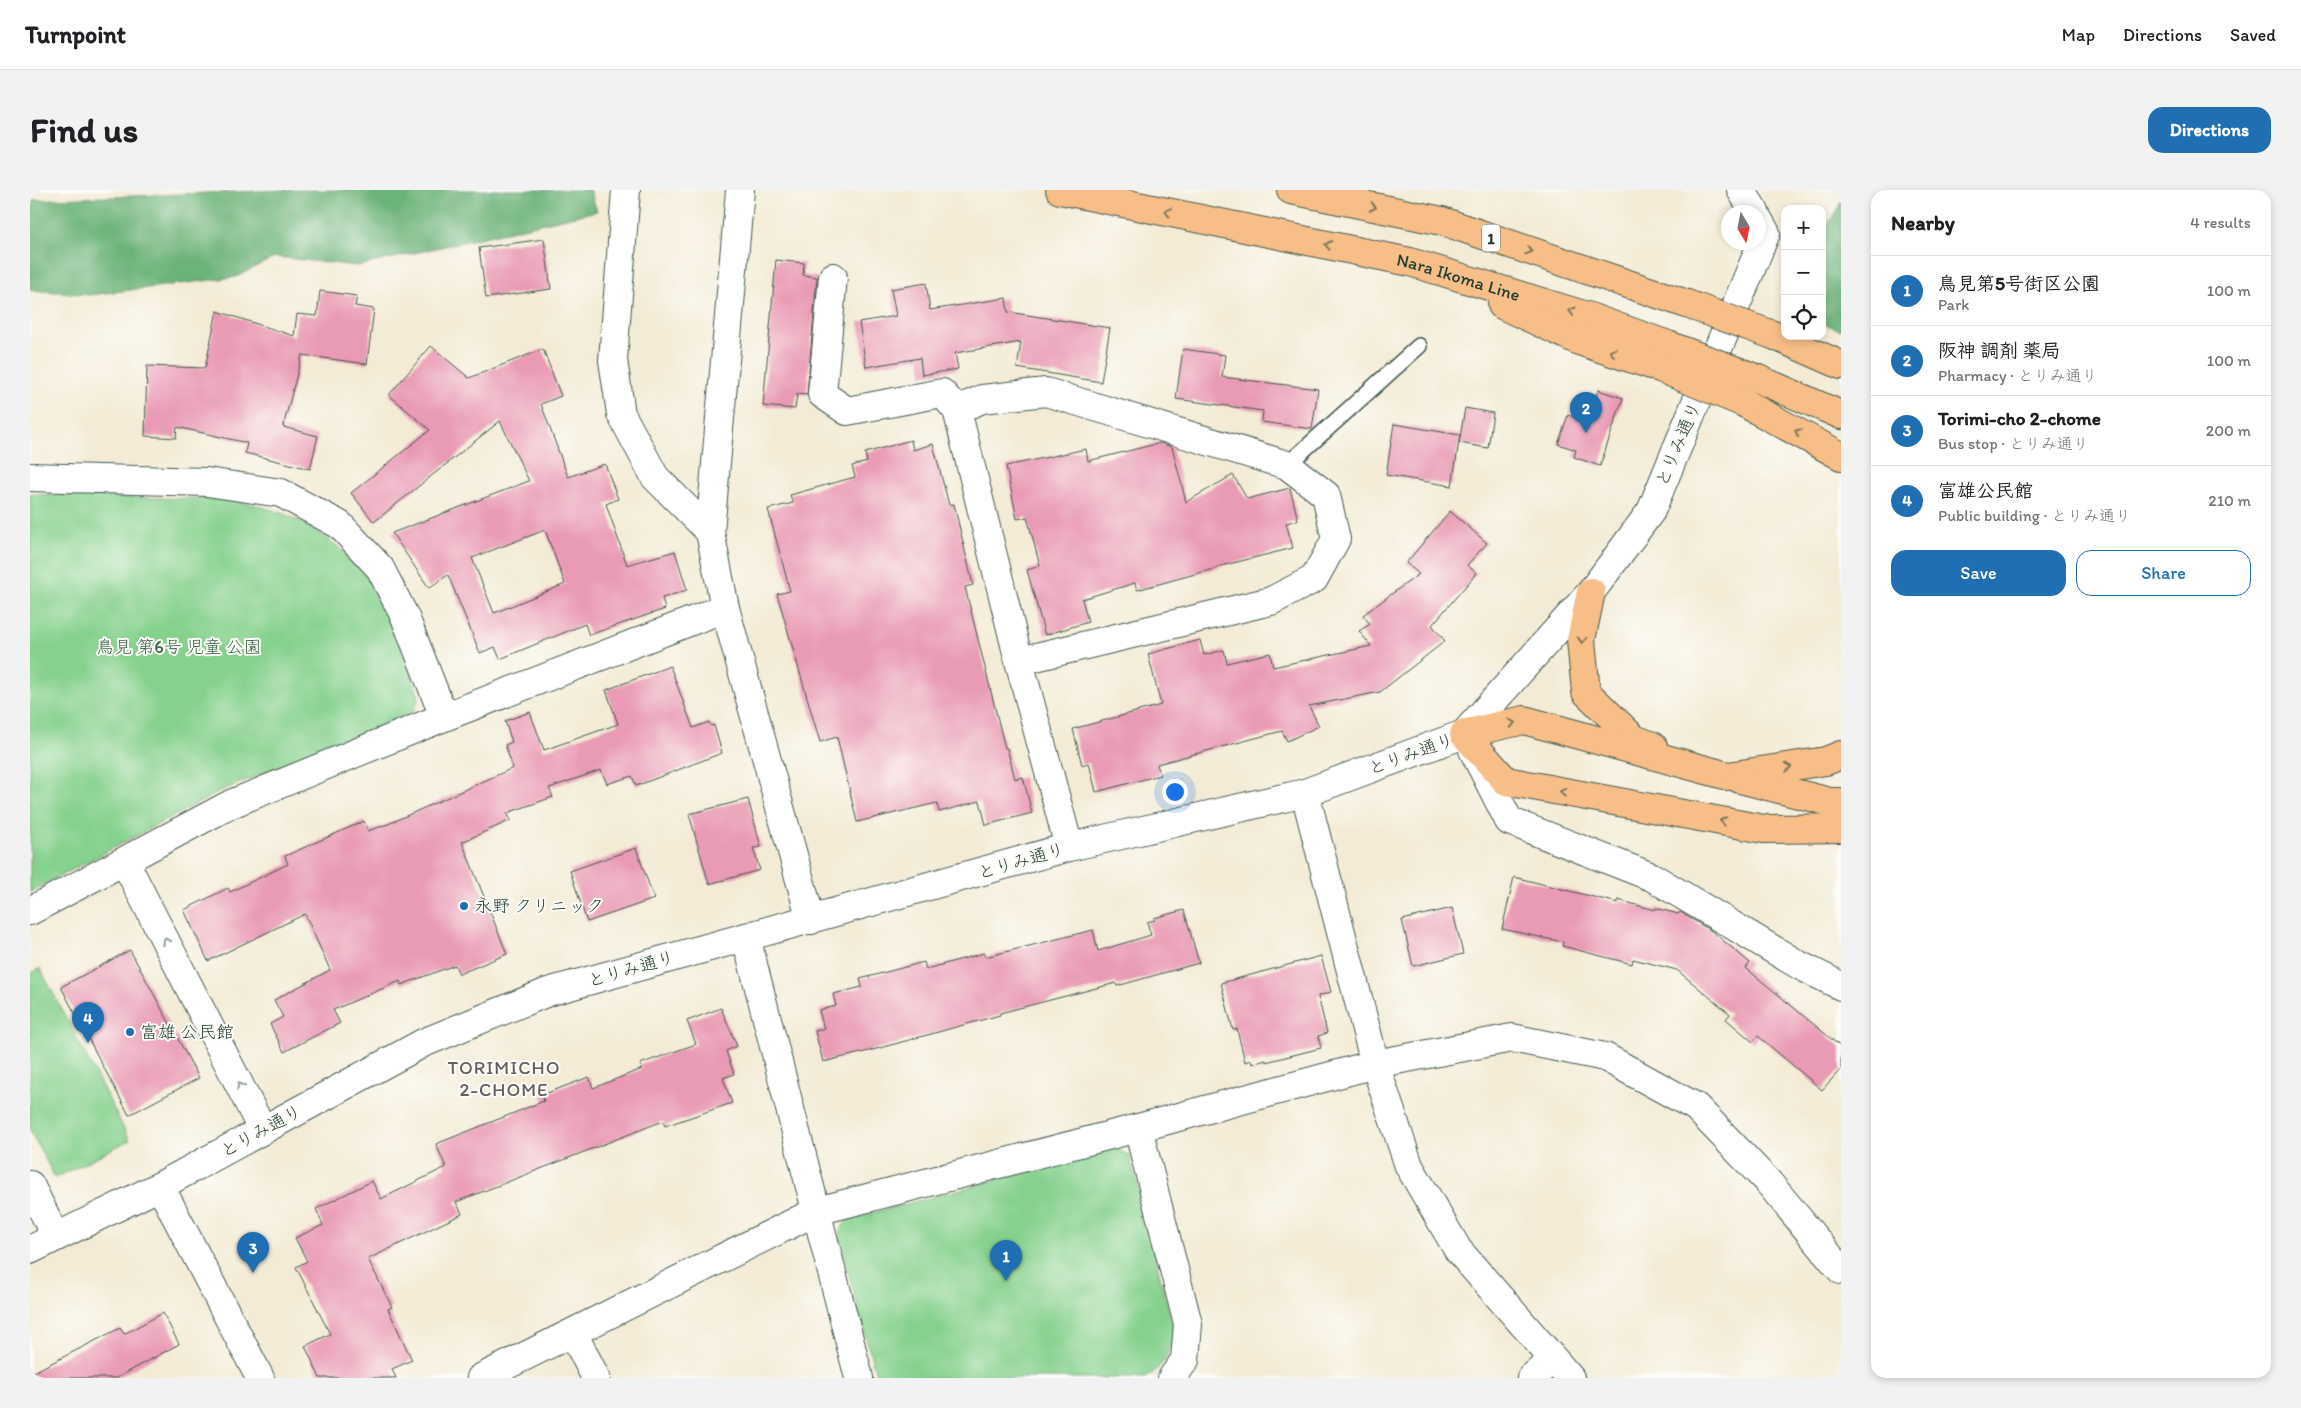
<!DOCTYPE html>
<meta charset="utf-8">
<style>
:root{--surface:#fff;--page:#f2f2f2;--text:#202124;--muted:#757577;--line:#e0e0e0;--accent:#1f6fb2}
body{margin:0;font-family:Itim,"Klee One",sans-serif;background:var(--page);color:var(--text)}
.controls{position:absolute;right:15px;top:15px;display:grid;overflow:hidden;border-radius:10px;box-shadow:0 2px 8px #0003}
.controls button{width:45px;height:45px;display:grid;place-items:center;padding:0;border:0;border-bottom:1px solid var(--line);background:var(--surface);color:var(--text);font:25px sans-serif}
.compass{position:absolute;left:1691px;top:15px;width:45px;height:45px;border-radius:50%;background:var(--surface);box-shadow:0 2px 8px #0003;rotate:170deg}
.you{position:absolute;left:1144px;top:601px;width:18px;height:18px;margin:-12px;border:4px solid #fff;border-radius:50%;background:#1a73e8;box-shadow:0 0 0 8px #1a73e833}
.badge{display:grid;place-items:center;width:32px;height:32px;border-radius:50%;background:var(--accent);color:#fff;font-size:16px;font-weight:700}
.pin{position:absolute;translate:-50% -41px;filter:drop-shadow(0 1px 2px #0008)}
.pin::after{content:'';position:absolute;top:26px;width:18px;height:15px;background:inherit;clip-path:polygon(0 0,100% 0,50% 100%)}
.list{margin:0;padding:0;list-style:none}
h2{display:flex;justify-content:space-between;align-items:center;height:65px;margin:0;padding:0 20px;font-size:21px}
h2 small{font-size:16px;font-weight:400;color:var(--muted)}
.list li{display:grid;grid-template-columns:32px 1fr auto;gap:15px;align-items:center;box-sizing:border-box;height:70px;padding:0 20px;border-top:1px solid var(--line)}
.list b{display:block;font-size:19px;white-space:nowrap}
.list p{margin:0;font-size:16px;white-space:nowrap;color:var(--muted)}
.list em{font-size:16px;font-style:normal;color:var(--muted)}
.actions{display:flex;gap:10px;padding:15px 20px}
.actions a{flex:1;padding:11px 0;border:1px solid var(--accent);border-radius:15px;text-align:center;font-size:18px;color:var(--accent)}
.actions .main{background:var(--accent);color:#fff}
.icon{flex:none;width:28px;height:28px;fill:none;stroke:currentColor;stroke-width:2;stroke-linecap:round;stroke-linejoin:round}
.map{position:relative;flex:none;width:1811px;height:1188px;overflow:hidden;border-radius:15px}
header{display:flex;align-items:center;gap:30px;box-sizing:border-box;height:70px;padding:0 25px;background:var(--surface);border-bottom:1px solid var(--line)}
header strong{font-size:24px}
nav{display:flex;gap:28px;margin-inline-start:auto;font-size:18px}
.intro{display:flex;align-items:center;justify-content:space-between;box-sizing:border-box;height:120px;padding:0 30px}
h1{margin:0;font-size:35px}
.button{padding:12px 22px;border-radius:15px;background:var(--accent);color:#fff;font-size:18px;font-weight:700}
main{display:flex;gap:30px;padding:0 30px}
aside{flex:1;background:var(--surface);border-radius:15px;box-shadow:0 2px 8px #0003}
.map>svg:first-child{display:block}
.green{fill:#86d18e;stroke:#528761}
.forest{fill:#6cb379;stroke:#467856}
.building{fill:#e99ab4;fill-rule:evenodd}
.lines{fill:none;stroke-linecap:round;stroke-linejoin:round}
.service-casing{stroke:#3f574c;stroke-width:18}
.minor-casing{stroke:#3f574c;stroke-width:30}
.tertiary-casing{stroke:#3f574c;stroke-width:30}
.primary-casing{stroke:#3f574c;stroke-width:30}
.service{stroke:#fff;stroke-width:15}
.minor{stroke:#fff;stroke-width:28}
.tertiary{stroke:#fff;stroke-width:28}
.primary{stroke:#f7be88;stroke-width:28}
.primary-bridge-casing{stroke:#3f574c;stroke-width:30;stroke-linecap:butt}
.primary-bridge{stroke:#f7be88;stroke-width:28}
.oneway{stroke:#80775a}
.oneway2{stroke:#8f9e9a}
.poi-dot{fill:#1f6fb2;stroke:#fdfcf7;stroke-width:2}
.labels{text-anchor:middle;stroke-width:4;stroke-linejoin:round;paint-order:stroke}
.shield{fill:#fdfcf7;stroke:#62766e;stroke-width:1}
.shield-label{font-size:16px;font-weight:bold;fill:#1f3d34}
.street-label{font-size:18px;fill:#1f3d34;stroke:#fdfcf7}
.park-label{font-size:18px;fill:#39624a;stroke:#fdfcf7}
.poi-label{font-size:18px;fill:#1f3d34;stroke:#fdfcf7;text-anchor:start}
.neighbourhood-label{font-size:19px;letter-spacing:1px;fill:#665e61;stroke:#fdfcf7}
</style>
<header>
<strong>Turnpoint</strong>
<nav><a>Map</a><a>Directions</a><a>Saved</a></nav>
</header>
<div class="intro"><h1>Find us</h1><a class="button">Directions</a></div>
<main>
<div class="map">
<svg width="1811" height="1188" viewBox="0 0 1811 1188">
<rect width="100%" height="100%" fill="#fdfcf7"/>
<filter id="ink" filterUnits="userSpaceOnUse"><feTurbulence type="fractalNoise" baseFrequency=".02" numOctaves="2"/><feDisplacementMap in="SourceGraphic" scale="10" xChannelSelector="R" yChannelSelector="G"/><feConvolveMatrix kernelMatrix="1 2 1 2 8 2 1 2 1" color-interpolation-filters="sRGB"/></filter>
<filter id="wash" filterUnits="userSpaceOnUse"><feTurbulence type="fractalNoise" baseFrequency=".0096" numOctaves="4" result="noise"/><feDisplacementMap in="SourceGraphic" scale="20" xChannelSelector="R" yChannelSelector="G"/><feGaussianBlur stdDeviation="1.12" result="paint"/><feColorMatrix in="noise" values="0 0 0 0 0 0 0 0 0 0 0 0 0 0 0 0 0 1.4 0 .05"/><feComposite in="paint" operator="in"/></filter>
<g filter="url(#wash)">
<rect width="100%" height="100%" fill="#f3ebd5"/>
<g class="green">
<path d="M 0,304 C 43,307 86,307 129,308 C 151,309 175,307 197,310 C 259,317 313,348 346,402 C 365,434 376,472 389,507 L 383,522 L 195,599 L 0,702 Z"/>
<path d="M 10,778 L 100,950 L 25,988 L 0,940 L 0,784 Z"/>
<path d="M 1085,958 L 1100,966 L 1143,1138 C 1142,1161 1135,1175 1116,1188 L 847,1188 L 808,1045 L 817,1030 Z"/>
</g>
<g class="forest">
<path d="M 254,0 L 560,0 L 567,21 L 328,76 L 245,67 L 206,87 L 60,105 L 0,100 L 0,10 Z"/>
<path d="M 1811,12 L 1811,140 L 1792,133 L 1792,45 Z"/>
</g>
<g id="blocks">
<g class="building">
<path d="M 514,49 L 521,99 L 456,108 L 449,58 Z"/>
<path d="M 746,70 L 774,73 L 773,85 L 787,87 L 777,205 L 767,204 L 765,219 L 733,216 Z"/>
<path d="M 896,93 L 900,120 L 976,108 L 978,122 L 1080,138 L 1071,192 L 987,178 L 991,152 L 925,163 L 928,179 L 892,185 L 890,168 L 836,177 L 829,132 L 866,126 L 861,99 Z"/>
<path d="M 290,101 L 327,106 L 325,116 L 344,119 L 337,174 L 272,165 L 253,237 L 288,246 L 280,279 L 215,263 L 217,253 L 147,237 L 146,248 L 115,246 L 117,176 L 175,178 L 187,121 L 264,146 L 267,124 L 287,126 Z"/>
<path d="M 401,156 L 439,188 L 513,159 L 531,206 L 511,214 L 538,287 L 575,274 L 588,309 L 576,314 L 597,375 L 645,361 L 657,400 L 632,408 L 635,419 L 559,445 L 555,434 L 470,469 L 465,457 L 450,463 L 418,385 L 399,398 L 362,343 L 499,291 L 470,231 L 344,332 L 321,303 L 400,240 L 359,205 ZM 515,340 L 535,394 L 464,423 L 442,368 Z"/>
<path d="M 1153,159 L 1195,165 L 1192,187 L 1288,199 L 1282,239 L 1232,232 L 1233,221 L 1146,209 Z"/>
<path d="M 1568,200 L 1593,208 L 1570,276 L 1544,267 L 1546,260 L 1528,254 L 1538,225 L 1557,232 Z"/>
<path d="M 1435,218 L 1463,223 L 1458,258 L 1429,253 Z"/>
<path d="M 1364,234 L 1430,245 L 1422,296 L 1356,285 Z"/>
<path d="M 881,250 L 883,260 L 903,254 L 919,315 L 924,314 L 943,395 L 935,397 L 975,558 L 977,558 L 985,589 L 993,587 L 1002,623 L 956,635 L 950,611 L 909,622 L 907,613 L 827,632 L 807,547 L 790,552 L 747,404 L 760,401 L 738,319 L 763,313 L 760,305 L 825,287 L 822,276 L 837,272 L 835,263 Z"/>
<path d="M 1130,253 L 1142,257 L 1156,312 L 1203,285 L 1217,309 L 1260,298 L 1268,330 L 1256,333 L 1263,358 L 1187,377 L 1187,378 L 1107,400 L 1105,393 L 1052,409 L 1058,432 L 1015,445 L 997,380 L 1010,376 L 997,327 L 987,329 L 976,276 L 1056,259 L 1058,271 Z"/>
<path d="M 1420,321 L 1457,353 L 1437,375 L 1447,383 L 1402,435 L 1415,451 L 1350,502 L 1279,516 L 1289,536 L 1257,551 L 1252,541 L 1127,574 L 1130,585 L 1066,602 L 1059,573 L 1052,575 L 1043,539 L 1131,515 L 1118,464 L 1170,450 L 1174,465 L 1194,460 L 1197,473 L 1240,463 L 1243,477 L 1341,456 L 1329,441 L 1340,434 L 1333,425 L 1389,384 L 1376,373 Z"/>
<path d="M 640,476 L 663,538 L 679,532 L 681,536 L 684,535 L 692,563 L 606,596 L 602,586 L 577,594 L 571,580 L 519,598 L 523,607 L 477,623 L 481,630 L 432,652 L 477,764 L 429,784 L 425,775 L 371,795 L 370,791 L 303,820 L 310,833 L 254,862 L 240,834 L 253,827 L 244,810 L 300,780 L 275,724 L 178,771 L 154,720 L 198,698 L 200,702 L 258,674 L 255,666 L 334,631 L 338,641 L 358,634 L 483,578 L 475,555 L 482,552 L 475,531 L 500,522 L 514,560 L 588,534 L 576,500 Z"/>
<path d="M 718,609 L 731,657 L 723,658 L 730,680 L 679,694 L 659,624 Z"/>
<path d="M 606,658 L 624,709 L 557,732 L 540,681 Z"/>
<path d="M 1484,687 L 1588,713 L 1588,710 L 1625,720 L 1626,718 L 1648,724 L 1650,722 L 1683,742 L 1720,773 L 1716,778 L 1811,857 L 1811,879 L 1792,900 L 1728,846 L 1723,852 L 1696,829 L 1700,824 L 1647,780 L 1603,769 L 1602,774 L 1532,756 L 1533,752 L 1472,739 Z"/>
<path d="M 1422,718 L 1433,764 L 1383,776 L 1372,730 Z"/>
<path d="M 1154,720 L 1169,773 L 1087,796 L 1086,793 L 970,823 L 970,825 L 839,861 L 793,872 L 785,841 L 794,839 L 789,820 L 806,816 L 803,804 L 832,797 L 830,789 L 894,772 L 896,779 L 954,763 L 955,767 L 1063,740 L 1068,761 L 1121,745 L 1117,732 L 1125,730 L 1124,728 Z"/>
<path d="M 100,760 L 169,888 L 99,925 L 31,797 Z"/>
<path d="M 1291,766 L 1301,802 L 1288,806 L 1297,843 L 1288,846 L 1291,858 L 1236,872 L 1236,870 L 1222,874 L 1221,870 L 1215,872 L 1207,839 L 1203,840 L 1191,793 Z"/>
<path d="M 691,818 L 707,856 L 696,861 L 704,884 L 693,888 L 702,913 L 635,936 L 633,931 L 426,1012 L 432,1024 L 338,1069 L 362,1117 L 358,1119 L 382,1170 L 362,1179 L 366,1188 L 290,1188 L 275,1156 L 300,1144 L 266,1077 L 277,1071 L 265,1048 L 293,1035 L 286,1019 L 342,991 L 351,1009 L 416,977 L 406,954 L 514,911 L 512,905 L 559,887 L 563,898 L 612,879 L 610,874 L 666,854 L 657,831 Z"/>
<path d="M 133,1123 L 149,1154 L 87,1188 L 0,1188 L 0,1184 L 90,1138 L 94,1144 Z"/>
</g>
</g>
</g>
<g filter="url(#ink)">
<use href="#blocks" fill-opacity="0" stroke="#3f574c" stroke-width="1"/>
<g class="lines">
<g class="service-casing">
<path id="service" d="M 1257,275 L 1389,156"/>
</g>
<g class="minor-casing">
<g id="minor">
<path d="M 596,0 L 583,170 L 591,224 L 625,287 L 680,342"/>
<path d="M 710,0 L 680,342 L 695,418 L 781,730"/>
<path d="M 803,87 L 792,204 L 817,221 L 912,203 L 927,220 L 989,471 L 1039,657"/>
<path d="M 927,220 L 952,209 L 1016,202 L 1257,275 L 1296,305 L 1306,349 L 1284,389 L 1241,411 L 989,471"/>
<path d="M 0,287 L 177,292 L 251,303 L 310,335 L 350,378 L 375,427 L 414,527"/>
<path d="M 1443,560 L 1479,631 L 1622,687 L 1769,775 L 1811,796"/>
<path d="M 1275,603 L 1345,874 L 1379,976 L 1428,1060 L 1540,1188"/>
<path d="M 95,672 L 232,939"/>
<path d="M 0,721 L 201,614 L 414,527 L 695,418"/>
<path d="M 716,747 L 829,1188"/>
<path d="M 1108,938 L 1158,1134 L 1155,1170 L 1142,1188"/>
<path d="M 0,995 L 26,1047"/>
<path d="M 543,1143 L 566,1188"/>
<path d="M 451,1188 L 787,1021 L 1108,938 L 1345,874 L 1482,848 L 1575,867 L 1666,917 L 1739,993 L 1811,1080"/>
<path d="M 1501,1188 L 1523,1169"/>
</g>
</g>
<g class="tertiary-casing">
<g id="tertiary">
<path d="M 1711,0 L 1725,22"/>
<path d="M 130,996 L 230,1188"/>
<path d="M 0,1060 L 130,996 L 393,853 L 518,802 L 1039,657 L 1275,603 L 1434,544 L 1561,402 L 1621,321 L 1736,43 L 1728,29"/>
</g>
</g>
<g class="primary-casing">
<g id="primary">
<path id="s1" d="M 1030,0 L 1380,72 L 1557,126 L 1638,155"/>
<path d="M 1261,0 L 1412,31 L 1657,114"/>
<path d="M 1472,115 L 1549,151 L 1630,178"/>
<path d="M 1743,145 L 1811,175"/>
<path d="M 1726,188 L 1811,225"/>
<path d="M 1714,213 L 1811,266"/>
<path d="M 1561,402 L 1551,450 L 1556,502 L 1604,549 L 1623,556"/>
<path d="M 1811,565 L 1796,571 L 1698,586 L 1494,530 L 1434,544 L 1476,591 L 1734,639 L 1811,638"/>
<path d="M 1710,589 L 1800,612 L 1811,612"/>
</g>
</g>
<use href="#service" class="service"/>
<use href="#minor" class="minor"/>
<use href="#tertiary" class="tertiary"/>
<use href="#primary" class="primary"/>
<g class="primary-bridge-casing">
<g id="primary-bridge">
<path d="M 1657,114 L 1743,145"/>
<path d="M 1638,155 L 1726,188"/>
<path d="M 1630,178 L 1714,213"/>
</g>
</g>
<use href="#primary-bridge" class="primary-bridge"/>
</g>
<defs><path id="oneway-chevron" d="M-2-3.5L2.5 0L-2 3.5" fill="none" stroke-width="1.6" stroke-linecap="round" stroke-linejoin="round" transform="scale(1.25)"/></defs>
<g class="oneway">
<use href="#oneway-chevron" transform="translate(1343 17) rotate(12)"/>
<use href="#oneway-chevron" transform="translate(1138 22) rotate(-168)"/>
<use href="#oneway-chevron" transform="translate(1298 55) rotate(-168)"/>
<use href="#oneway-chevron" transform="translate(1499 61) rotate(19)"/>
<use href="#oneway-chevron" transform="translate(1542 121) rotate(-163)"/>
<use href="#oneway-chevron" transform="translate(1583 162) rotate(-161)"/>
<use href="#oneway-chevron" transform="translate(1768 242) rotate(-152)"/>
<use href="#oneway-chevron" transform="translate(1552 450) rotate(94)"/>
<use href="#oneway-chevron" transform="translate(1482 533) rotate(-13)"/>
<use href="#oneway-chevron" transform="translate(1758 577) rotate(-9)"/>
<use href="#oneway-chevron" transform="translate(1533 602) rotate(-169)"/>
<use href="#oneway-chevron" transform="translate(1693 631) rotate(-169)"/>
</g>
<g class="oneway2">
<use href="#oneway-chevron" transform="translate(136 751) rotate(-117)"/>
<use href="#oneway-chevron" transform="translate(210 896) rotate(-117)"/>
</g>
</g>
<g class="poi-dot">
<circle cx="434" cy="716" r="5"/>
<circle cx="100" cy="842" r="5"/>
</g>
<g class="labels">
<rect class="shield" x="1452" y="34.5" width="18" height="27" rx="4"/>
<g class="shield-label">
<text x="1461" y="54">1</text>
</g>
<g class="street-label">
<text dy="6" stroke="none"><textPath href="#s1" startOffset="408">Nara Ikoma Line</textPath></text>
<text transform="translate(1648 254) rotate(-67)" y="6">とりみ通り</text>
<text transform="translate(1381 564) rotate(-20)" y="6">とりみ通り</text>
<text transform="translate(991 671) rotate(-16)" y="6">とりみ通り</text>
<text transform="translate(601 779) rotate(-16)" y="6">とりみ通り</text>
<text transform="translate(231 941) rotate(-29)" y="6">とりみ通り</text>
</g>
<g class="park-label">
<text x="149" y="463">鳥見 第6号 児童 公園</text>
</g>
<g class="poi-label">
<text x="444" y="722">永野 クリニック</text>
<text x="110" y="848">富雄 公民館</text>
</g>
<g class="neighbourhood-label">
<text x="474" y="884">TORIMICHO<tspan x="474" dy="22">2-CHOME</tspan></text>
</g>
</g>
</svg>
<div class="controls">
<button>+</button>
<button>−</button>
<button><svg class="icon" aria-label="locate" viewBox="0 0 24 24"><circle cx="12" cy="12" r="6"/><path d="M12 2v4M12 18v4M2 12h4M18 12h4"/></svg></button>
</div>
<svg class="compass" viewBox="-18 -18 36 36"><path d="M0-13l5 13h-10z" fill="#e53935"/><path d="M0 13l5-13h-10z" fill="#757577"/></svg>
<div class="you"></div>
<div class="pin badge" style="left:976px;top:1091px">1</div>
<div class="pin badge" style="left:1556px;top:243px">2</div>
<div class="pin badge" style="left:223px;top:1083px">3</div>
<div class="pin badge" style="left:58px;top:853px">4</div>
</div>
<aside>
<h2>Nearby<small>4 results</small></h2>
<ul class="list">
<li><span class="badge">1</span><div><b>鳥見第5号街区公園</b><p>Park</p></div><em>100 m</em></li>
<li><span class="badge">2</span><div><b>阪神 調剤 薬局</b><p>Pharmacy · とりみ通り</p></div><em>100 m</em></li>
<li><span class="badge">3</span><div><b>Torimi-cho 2-chome</b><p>Bus stop · とりみ通り</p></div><em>200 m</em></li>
<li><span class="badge">4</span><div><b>富雄公民館</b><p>Public building · とりみ通り</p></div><em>210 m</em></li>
</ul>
<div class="actions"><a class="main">Save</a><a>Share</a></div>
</aside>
</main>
